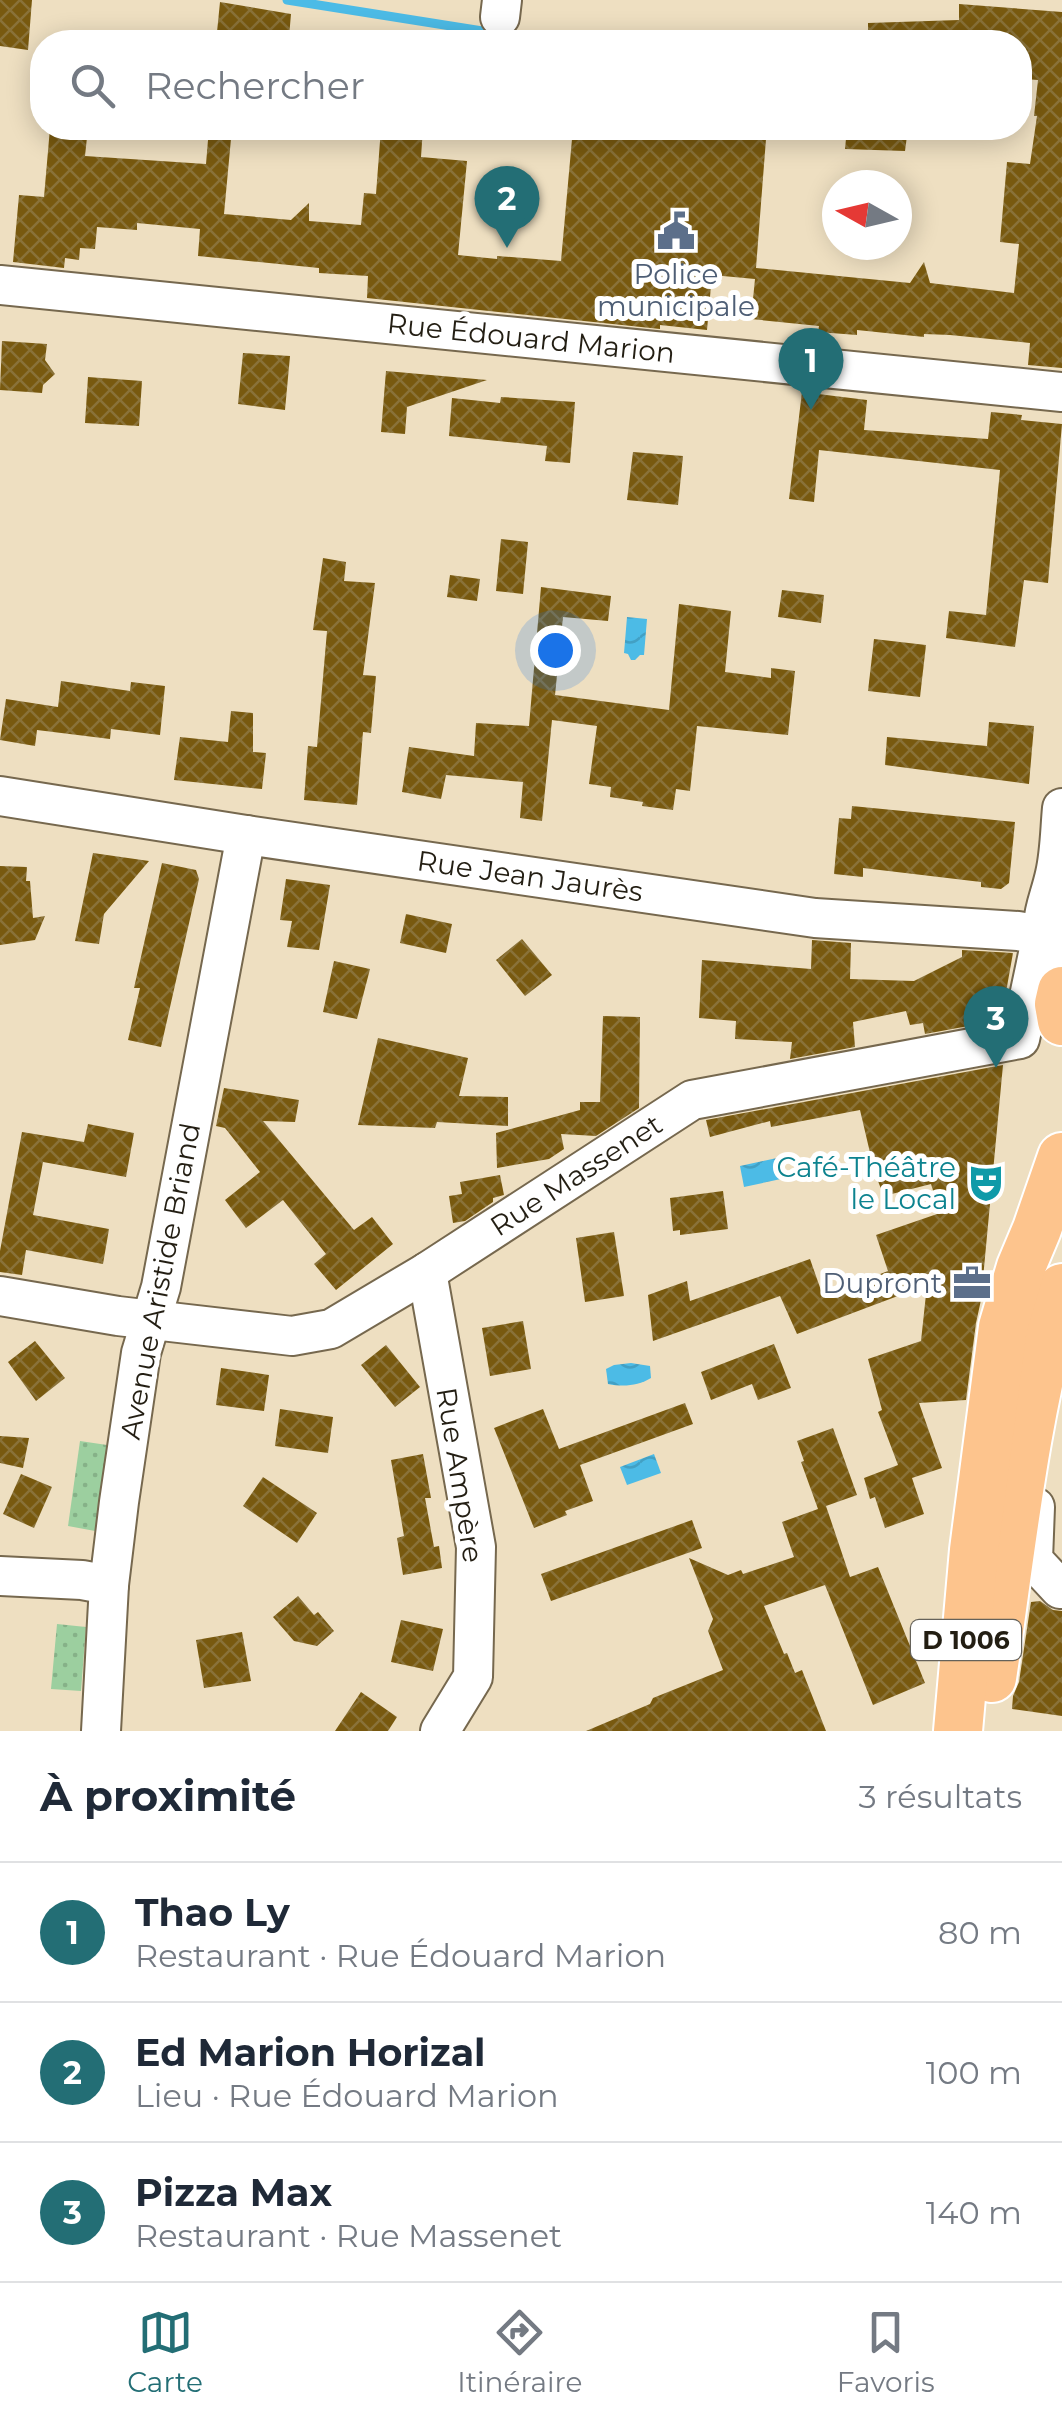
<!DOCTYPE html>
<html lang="fr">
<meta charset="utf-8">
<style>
:root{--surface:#fff;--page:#f2f2f3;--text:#1f2937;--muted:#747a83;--line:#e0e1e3;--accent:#236e75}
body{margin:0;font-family:Montserrat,sans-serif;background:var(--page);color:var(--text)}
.compass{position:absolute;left:822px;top:170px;width:90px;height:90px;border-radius:50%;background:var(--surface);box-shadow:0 5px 25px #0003;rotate:278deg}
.you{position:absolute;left:555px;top:650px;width:35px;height:35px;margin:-25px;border:8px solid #fff;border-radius:50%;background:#1a73e8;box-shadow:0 0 0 15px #1a73e833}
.badge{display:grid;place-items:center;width:65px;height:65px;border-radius:50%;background:var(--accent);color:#fff;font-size:32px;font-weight:700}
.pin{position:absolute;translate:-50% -82px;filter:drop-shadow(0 2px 5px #0008)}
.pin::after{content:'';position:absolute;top:52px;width:35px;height:30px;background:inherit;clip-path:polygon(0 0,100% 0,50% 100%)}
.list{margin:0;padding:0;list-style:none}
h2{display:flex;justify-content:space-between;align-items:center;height:130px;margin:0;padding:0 40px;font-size:42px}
h2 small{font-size:32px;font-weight:400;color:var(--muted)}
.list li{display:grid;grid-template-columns:65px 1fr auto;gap:30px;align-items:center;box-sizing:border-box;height:140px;padding:0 40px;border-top:2px solid var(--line)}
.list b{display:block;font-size:38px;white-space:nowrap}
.list p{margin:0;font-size:32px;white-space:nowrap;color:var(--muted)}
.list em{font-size:32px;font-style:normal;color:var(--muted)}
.icon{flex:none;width:55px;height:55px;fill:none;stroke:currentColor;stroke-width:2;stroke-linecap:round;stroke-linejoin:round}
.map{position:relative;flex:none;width:1062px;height:1731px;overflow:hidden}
.search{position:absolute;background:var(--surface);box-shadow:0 5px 25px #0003;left:30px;right:30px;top:30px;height:110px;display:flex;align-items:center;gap:25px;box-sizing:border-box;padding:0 35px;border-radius:40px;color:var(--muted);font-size:38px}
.sheet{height:550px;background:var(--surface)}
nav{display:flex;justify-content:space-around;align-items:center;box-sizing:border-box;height:140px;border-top:2px solid var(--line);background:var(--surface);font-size:28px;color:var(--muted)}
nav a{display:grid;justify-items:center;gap:5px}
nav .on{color:var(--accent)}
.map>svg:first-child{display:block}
.park{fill:url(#park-dots)}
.water{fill:url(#water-waves)}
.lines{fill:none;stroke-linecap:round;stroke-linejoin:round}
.stream{stroke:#4cbbe6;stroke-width:9}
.building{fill:url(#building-cross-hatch)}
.minor-casing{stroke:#76684e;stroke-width:42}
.major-casing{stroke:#fff;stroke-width:52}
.minor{stroke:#fff;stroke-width:38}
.major{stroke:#fdc48d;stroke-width:48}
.labels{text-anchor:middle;stroke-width:10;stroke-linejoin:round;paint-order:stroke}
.shield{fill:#fff;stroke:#65625a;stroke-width:2.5}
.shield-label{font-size:25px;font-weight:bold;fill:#231e13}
.service-label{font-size:28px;fill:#4e5e75;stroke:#fff}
.street-label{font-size:28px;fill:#231e13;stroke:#fff}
.culture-label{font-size:28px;fill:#0d838f;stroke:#fff;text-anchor:end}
</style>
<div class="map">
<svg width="1062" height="1731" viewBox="0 0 1062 1731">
<defs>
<pattern id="park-dots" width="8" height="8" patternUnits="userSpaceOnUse" patternTransform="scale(2.5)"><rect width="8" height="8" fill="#9ccf9f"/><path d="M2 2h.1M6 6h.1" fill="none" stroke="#86b188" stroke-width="1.8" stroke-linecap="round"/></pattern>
<pattern id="water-waves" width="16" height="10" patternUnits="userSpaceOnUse" patternTransform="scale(2.5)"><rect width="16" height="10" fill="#4cbbe6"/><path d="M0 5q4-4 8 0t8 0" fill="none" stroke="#42a0c4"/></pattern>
<pattern id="building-cross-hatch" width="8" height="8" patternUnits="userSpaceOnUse" patternTransform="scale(2.5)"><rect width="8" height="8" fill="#78590f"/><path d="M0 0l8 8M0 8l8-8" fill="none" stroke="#897239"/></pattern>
</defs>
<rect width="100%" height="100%" fill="#eedfc1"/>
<g class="park">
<path d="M 80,1441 L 107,1445 L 95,1531 L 68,1526 Z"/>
<path d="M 57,1624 L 86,1627 L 81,1691 L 51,1689 Z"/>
</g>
<g class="water">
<path d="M 627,617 L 647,619 L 644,655 L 640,655 L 635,660 L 631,660 L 628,654 L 624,653 Z"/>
<path d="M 777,1158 L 781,1179 L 744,1187 L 740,1166 Z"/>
<path d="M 631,1363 L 650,1366 L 651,1378 C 638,1386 623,1387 608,1384 L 606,1369 L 614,1365 Z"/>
<path d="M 654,1454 L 661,1473 L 627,1485 L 620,1467 Z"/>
</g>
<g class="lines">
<path class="stream" d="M 287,0 L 552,42"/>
</g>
<g class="building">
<path d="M 0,0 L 32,0 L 28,50 L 0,46 Z"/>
<path d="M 220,2 L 291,14 L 289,37 L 240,33 L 239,42 L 216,42 Z"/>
<path d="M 959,4 L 1062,12 L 1062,368 L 1028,365 L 1030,343 L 950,335 L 924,334 L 924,337 L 857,330 L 857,335 L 818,332 L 819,326 L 751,319 L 755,279 L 712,275 L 707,330 L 660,325 L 660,329 L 367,298 L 368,276 L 319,273 L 319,268 L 198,256 L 200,229 L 137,223 L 137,230 L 97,227 L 95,249 L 80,248 L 79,260 L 65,258 L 64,268 L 13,262 L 19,195 L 44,197 L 50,128 L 88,128 L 85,156 L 206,164 L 209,128 L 232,128 L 224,214 L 291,220 L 309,203 L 309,221 L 361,225 L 364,193 L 376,194 L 381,128 L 423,128 L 421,157 L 467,161 L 458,255 L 497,259 L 497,256 L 561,261 L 573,128 L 724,128 L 723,135 L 766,139 L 756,268 L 910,283 L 924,262 L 930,283 L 1014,293 L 1019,244 L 1000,242 L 1007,162 L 1030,164 L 1037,116 L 1034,116 L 1038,80 L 1025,79 L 1027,52 L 1020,52 L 1020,42 L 868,42 L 868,23 L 959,20 Z"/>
<path d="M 847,128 L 908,128 L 905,151 L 845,149 Z"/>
<path d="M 2,341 L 47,344 L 45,360 L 55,374 L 43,385 L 42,393 L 0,390 Z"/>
<path d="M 243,353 L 290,356 L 285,410 L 238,404 Z"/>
<path d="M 386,371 L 487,380 L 407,407 L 405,434 L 381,432 Z"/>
<path d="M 88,377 L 142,381 L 139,426 L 85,423 Z"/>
<path d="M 802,392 L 867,400 L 864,430 L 988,439 L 991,412 L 1022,415 L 1021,420 L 1062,424 L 1048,583 L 1024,580 L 1015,647 L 946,638 L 949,611 L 986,615 L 1000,470 L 819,450 L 814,502 L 789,499 Z"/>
<path d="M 501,397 L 575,402 L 570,463 L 545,461 L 547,446 L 449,436 L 452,398 L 500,403 Z"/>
<path d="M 633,452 L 683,456 L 678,505 L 627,500 Z"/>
<path d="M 501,539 L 528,542 L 523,594 L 496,591 Z"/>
<path d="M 323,558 L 346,562 L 344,581 L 375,583 L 363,675 L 376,676 L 371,733 L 363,732 L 357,805 L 304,800 L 308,746 L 317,747 L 327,631 L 313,630 Z"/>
<path d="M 450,575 L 480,579 L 477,601 L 447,597 Z"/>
<path d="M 541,587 L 611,596 L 608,621 L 563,617 L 555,695 L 669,710 L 679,604 L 731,611 L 725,672 L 771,678 L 771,668 L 795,671 L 788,735 L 697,726 L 690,791 L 676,789 L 673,810 L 642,806 L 643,802 L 610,797 L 611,787 L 589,784 L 597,726 L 552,720 L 542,821 L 520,818 L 523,782 L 446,775 L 441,799 L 402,792 L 409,747 L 474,756 L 476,723 L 529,726 Z"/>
<path d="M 782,590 L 824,595 L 821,623 L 778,617 Z"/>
<path d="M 874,639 L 926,645 L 920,697 L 868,691 Z"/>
<path d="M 61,681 L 130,691 L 131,682 L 165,686 L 160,735 L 111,729 L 110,739 L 37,730 L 35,746 L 0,740 L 6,699 L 58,707 Z"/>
<path d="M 231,711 L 253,713 L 253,752 L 266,753 L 262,789 L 174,780 L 180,737 L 228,742 Z"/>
<path d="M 989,722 L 1034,726 L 1029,784 L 885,765 L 887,737 L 987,746 Z"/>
<path d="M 852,806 L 1015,822 L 1009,883 L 1001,889 L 981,887 L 981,882 L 863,868 L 863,877 L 834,874 L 839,818 L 851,819 Z"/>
<path d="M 93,853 L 149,861 L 104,914 L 99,944 L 75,941 Z"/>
<path d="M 162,863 L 196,870 L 199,879 L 161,1047 L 128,1040 L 140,988 L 134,988 Z"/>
<path d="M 0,866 L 27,867 L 26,881 L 30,881 L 33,918 L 45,916 L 35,940 L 0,945 Z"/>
<path d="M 286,879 L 330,885 L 319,950 L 287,947 L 292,921 L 280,920 Z"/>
<path d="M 406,914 L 452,924 L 446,953 L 400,943 Z"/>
<path d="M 522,939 L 552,975 L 525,996 L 496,960 Z"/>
<path d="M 812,940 L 851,943 L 850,979 L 914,981 L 962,957 L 962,950 L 1013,953 L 1001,1020 L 925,1034 L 923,1023 L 910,1025 L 906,1011 L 853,1022 L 855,1047 L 790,1059 L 792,1042 L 735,1039 L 736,1021 L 699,1018 L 702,960 L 811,969 Z"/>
<path d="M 334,961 L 370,969 L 357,1019 L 323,1012 Z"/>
<path d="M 603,1016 L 640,1017 L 639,1108 L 596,1136 L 561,1134 L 564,1149 L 549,1159 L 497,1168 L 496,1133 L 580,1110 L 580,1102 L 600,1102 Z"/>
<path d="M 378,1038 L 468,1058 L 459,1096 L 508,1097 L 508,1126 L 437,1122 L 435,1128 L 358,1125 Z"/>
<path d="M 1003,1065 L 981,1300 L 976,1323 L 966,1400 L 919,1403 L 942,1468 L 912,1478 L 924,1514 L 885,1528 L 875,1497 L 870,1499 L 864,1478 L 898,1465 L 878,1412 L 882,1410 L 868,1359 L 921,1341 L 927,1285 L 797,1334 L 780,1296 L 653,1341 L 648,1295 L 687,1281 L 690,1301 L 810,1259 L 823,1296 L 888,1271 L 876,1235 L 940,1213 L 931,1184 L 884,1196 L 875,1174 L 860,1110 L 771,1127 L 770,1121 L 710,1137 L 706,1120 Z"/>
<path d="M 224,1088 L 299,1100 L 295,1122 L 263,1121 L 354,1230 L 372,1217 L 393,1244 L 336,1290 L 314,1264 L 326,1254 L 283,1200 L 246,1228 L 225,1200 L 260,1172 L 225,1128 L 216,1126 Z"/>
<path d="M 88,1124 L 134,1133 L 126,1177 L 43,1162 L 33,1215 L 109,1229 L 103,1264 L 26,1250 L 22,1275 L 0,1272 L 0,1251 L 22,1132 L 84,1142 Z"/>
<path d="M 500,1175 L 504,1195 L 493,1198 L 493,1202 L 465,1221 L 453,1223 L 449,1196 L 462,1194 L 460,1182 Z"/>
<path d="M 723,1191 L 728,1229 L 680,1235 L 680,1230 L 673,1231 L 670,1198 Z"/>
<path d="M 614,1232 L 624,1296 L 585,1302 L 576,1238 Z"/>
<path d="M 523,1321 L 531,1369 L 490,1376 L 482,1328 Z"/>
<path d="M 35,1341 L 65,1378 L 36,1401 L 8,1362 Z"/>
<path d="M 774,1344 L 791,1388 L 758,1400 L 752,1384 L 711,1400 L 701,1372 Z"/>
<path d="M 386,1345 L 420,1387 L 395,1407 L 361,1365 Z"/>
<path d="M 221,1368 L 269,1375 L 264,1411 L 216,1405 Z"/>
<path d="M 685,1403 L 693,1424 L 580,1465 L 593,1501 L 565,1511 L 567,1515 L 534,1528 L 494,1428 L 543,1409 L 559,1449 Z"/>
<path d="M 280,1409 L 333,1417 L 328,1453 L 275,1446 Z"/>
<path d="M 833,1428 L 857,1495 L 826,1506 L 850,1577 L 878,1567 L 925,1683 L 873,1705 L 825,1585 L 764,1606 L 784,1654 L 787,1653 L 795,1673 L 802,1670 L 826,1731 L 586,1731 L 650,1704 L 653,1698 L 723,1670 L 708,1631 L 713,1619 L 689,1558 L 728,1575 L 741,1570 L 743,1574 L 794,1557 L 782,1522 L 818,1509 L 801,1462 L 804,1461 L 797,1441 Z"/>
<path d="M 0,1436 L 29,1438 L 23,1468 L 0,1463 Z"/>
<path d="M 423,1454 L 431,1498 L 425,1498 L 434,1547 L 439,1546 L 442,1568 L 403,1575 L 397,1538 L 404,1536 L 391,1460 Z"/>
<path d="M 21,1474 L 52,1487 L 34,1528 L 3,1514 Z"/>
<path d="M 263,1477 L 317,1513 L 297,1543 L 243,1506 Z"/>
<path d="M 692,1520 L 702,1548 L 551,1601 L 541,1574 Z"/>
<path d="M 298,1596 L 314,1615 L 318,1612 L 334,1631 L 317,1646 L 294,1641 L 273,1617 Z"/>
<path d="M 1040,1601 L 1053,1610 L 1062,1611 L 1062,1716 L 1012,1709 L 1013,1696 L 1019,1682 L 1031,1602 Z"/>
<path d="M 401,1620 L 443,1629 L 433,1671 L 391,1662 Z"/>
<path d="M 242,1632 L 251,1681 L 204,1688 L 196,1640 Z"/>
<path d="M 361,1692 L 397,1717 L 388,1731 L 335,1731 Z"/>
</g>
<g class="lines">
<g class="minor-casing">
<g id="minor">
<path d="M 500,17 L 502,0"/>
<path d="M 0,285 L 1062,392"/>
<path d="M 0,796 L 246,835 L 815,918 L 1018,931 L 1042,935 L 1062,929"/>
<path d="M 1049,953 C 1036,920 1048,906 1055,874 C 1060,853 1060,829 1062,808"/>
<path d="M 427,1272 L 476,1547 L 473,1677 L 440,1731"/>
<path d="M 0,1296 L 118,1316 L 292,1336 L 331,1329 L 427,1272 L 692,1100 L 1020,1039 L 1042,935"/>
<path d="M 1035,1507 L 1033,1560 L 1060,1589"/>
<path d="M 0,1576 L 82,1580 L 109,1585"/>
<path d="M 101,1731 L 109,1585 L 119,1502 L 141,1353 L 161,1287 L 246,835"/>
</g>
</g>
<g class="major-casing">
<g id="major">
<path d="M 1062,991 L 1059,1004 L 1062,1021"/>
<path d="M 992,1678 C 1012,1546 1024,1417 1062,1288"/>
<path d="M 958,1731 L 974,1550 L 1003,1327 L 1021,1267 L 1037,1229 L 1062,1157"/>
</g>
</g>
<use href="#minor" class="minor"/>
<use href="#major" class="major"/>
</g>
<defs>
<g id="civic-bare" transform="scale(3)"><path d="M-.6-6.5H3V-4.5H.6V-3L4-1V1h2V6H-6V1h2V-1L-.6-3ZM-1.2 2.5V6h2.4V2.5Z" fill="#5c6f8a" stroke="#fff" stroke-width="2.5" paint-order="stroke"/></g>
<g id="theatre-bare" transform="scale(3)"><path d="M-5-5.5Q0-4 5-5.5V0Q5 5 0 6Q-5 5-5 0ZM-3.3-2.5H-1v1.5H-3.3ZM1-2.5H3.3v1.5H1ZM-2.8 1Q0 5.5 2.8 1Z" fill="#0f9aa8" stroke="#fff" stroke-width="2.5" paint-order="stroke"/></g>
<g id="office-bare" transform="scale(3)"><path d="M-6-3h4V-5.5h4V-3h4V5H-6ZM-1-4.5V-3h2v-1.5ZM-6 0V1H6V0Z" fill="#5c6f8a" stroke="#fff" stroke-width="2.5" paint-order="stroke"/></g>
</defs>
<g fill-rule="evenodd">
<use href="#civic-bare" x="676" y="231"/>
<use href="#theatre-bare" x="986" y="1183"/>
<use href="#office-bare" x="972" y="1283"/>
</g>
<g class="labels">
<rect class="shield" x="911" y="1620" width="110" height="40" rx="8"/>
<g class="shield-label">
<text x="966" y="1649">D 1006</text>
</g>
<g class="service-label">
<text x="676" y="284">Police<tspan x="676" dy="32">municipale</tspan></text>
<text x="942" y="1293" text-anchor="end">Dupront</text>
</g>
<g class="street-label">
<text transform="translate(531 338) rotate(6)" y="10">Rue Édouard Marion</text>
<text transform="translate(530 876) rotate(8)" y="10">Rue Jean Jaurès</text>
<text transform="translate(576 1175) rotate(-33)" y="10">Rue Massenet</text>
<text transform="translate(160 1281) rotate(-79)" y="10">Avenue Aristide Briand</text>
<text transform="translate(460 1475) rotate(81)" y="10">Rue Ampère</text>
</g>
<g class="culture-label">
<text x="956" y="1177">Café-Théâtre<tspan x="956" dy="32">le Local</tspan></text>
</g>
</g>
</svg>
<svg class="compass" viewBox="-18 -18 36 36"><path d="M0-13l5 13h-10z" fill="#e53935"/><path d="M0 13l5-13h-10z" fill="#747a83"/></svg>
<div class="you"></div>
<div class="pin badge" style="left:811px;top:410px">1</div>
<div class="pin badge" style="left:507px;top:248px">2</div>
<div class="pin badge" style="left:996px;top:1068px">3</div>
<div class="search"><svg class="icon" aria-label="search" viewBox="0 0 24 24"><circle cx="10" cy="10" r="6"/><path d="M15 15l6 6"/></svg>Rechercher</div>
</div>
<section class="sheet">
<h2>À proximité<small>3 résultats</small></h2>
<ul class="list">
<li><span class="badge">1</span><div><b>Thao Ly</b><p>Restaurant · Rue Édouard Marion</p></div><em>80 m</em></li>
<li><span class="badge">2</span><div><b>Ed Marion Horizal</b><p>Lieu · Rue Édouard Marion</p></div><em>100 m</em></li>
<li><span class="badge">3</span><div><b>Pizza Max</b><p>Restaurant · Rue Massenet</p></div><em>140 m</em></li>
</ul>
</section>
<nav>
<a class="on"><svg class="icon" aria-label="map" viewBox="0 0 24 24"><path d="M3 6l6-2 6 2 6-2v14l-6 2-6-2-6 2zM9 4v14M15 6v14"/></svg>Carte</a>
<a><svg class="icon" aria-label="directions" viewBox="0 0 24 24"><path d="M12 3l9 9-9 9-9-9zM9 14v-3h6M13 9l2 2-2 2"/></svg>Itinéraire</a>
<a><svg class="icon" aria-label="saved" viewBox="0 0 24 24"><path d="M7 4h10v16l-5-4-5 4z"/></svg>Favoris</a>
</nav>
